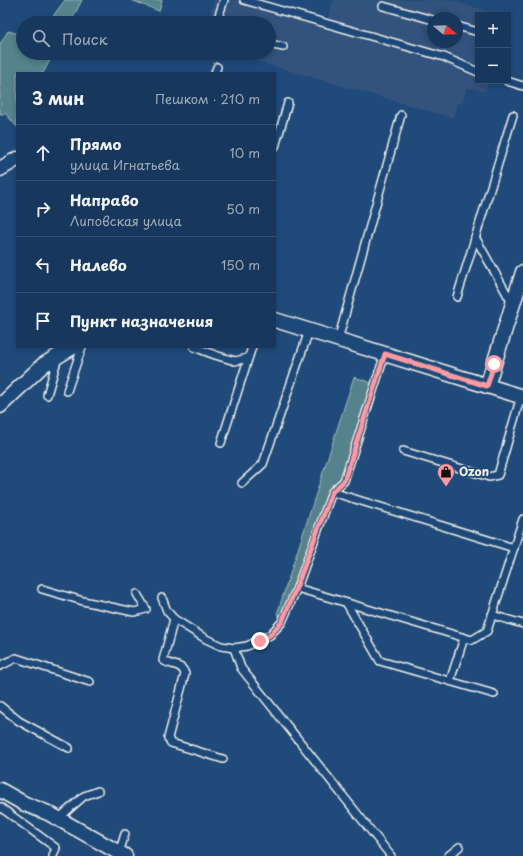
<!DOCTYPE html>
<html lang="ru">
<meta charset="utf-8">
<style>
:root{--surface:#17385c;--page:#203f62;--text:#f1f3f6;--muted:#9eacbb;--line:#365272}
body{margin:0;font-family:"Playpen Sans",sans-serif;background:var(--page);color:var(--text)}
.controls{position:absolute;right:12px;top:12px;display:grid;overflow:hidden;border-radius:0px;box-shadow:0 2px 6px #0003}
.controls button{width:36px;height:36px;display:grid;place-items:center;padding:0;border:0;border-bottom:1px solid var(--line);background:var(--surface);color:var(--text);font:20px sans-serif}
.compass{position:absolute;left:427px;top:12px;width:36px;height:36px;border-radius:50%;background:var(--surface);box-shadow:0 2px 6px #0003;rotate:109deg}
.stop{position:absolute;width:12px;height:12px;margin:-9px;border:3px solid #ff9aa2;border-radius:50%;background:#fff}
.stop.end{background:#ff9aa2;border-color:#fff;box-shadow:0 1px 4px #0008}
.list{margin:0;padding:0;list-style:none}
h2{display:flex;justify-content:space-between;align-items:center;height:52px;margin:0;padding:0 16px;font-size:17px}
h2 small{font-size:13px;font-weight:400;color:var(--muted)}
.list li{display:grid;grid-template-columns:26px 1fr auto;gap:12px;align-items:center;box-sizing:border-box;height:56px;padding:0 16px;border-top:1px solid var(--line)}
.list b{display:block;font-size:15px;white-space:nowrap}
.list p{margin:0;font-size:13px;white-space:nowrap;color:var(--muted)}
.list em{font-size:13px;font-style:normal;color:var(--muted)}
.icon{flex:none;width:22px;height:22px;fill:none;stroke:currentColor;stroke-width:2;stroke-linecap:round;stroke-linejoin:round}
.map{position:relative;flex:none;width:523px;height:856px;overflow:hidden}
.search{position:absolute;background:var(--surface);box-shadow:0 2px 6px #0003;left:16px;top:16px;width:260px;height:44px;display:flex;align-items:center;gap:10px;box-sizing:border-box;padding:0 14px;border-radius:22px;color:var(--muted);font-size:15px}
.panel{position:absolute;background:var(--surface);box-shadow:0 2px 6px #0003;left:16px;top:72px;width:260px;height:276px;border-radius:0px}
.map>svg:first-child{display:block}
.built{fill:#33537d;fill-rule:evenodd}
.green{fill:#54828b;stroke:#a4baba}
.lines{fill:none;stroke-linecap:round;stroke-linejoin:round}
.service-casing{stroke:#f4f1e8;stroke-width:10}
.minor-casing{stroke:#f4f1e8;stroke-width:17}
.service{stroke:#1f4a7a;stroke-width:7}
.minor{stroke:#1f4a7a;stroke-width:14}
.route{stroke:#ff9aa2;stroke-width:5}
.labels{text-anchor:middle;stroke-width:3.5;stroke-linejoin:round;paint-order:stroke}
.poi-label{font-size:12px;font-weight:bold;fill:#f4f1e8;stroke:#1f4a7a;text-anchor:start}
</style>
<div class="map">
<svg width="523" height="856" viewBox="0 0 523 856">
<rect width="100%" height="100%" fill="#1f4a7a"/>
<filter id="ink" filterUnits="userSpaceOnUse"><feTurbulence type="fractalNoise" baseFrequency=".025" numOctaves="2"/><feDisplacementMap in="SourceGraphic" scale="8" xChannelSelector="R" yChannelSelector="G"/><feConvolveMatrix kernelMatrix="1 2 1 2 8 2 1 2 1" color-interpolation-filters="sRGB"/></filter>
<g filter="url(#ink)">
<path class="built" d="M 214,0 L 258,0 L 327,20 L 333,0 L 452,0 L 499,15 L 478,15 L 478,81 L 488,81 L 485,92 L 467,87 L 462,104 L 457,103 L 453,118 L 232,54 L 230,57 L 216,53 L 269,53 L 269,23 L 207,23 ZM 433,18 L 457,18 L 457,42 L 433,42 Z"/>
<g class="green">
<path d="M 65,0 L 82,0 L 70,23 L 48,23 Z"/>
<path d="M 131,0 L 162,0 L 159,11 Z"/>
<path d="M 8,31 L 23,35 L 23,53 L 54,53 L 43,73 L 17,73 L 17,127 L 6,114 L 0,114 L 0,44 Z"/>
<path d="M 354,377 L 372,383 L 342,479 L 329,489 L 294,587 L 281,617 L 277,614 Z"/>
</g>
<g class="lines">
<g class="service-casing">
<g id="service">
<path d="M 244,0 L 444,57 L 478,72"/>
<path d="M 383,6 L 433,20"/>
<path d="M 219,23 L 217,21 L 224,0"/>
<path d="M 457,26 L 478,32"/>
<path d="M 269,44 L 283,47"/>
<path d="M 215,73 L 217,67"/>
<path d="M 507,81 L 523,86"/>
<path d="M 275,147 L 288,103"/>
<path d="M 475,237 L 512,303"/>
<path d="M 457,297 L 513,115"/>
<path d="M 338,340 L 401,115"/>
<path d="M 194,347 L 215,355 L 235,361 L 248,358"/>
<path d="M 67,391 L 82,347"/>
<path d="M 47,395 L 58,357"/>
<path d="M 221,443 L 252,347"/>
<path d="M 403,451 L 489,477 L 498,475 L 521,396"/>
<path d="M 242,483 L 263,464 L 309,331"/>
<path d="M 332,492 L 514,548"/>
<path d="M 297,588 L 472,640 L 487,631 L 523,519"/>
<path d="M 42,589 L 83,601 L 134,612 L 146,609 L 137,594"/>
<path d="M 162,598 L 167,611 L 174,619 L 206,639 L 221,646 L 234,648 L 247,646 L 270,635 L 282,622 L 297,588 L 332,492 L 344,481 L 385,354"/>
<path d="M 347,604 L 380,661 L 494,694"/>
<path d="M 492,615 L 523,624"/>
<path d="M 174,619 L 163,660 C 170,666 182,663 185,674 L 168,738 L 171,743 L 223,759"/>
<path d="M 234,648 L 241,668 L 391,856"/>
<path d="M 0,666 L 16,658 L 90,682"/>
<path d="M 450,681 L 464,638"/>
<path d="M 0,706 L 19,721 L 69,748"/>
<path d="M 0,807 L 56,848 L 53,856"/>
<path d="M 58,819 L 84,796 L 98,791"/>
<path d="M 119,853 L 125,834"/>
<path d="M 448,856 L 459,847"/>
</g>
</g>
<g class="minor-casing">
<g id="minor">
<path d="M 0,169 L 17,159"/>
<path d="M 275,320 L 523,397"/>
<path d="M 487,386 L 523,272"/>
<path d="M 0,406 L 43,365 L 73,347"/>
<path d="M 0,790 L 25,804 L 48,813 L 125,856"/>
</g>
</g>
<use href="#service" class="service"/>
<use href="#minor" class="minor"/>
</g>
</g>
<g class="lines" filter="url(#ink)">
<path class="route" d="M 260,641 L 270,635 L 282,622 L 296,588 L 332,492 L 344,481 L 385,354 L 487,386 L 494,364"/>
</g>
<defs>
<g id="shop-pin" transform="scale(0.9)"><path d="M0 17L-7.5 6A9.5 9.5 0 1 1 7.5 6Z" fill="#ff9aa2" stroke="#1f4a7a"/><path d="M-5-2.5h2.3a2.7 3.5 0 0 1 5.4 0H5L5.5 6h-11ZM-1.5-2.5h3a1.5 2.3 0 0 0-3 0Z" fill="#111"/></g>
</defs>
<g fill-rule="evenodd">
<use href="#shop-pin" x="446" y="472"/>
</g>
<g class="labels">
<g class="poi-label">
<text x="459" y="476">Ozon</text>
</g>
</g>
</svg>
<div class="controls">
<button>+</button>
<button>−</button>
</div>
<svg class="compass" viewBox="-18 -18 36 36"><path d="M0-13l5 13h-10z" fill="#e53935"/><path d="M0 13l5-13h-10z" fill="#9eacbb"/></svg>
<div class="stop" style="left:494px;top:364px"></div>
<div class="stop end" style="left:260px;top:641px"></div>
<div class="search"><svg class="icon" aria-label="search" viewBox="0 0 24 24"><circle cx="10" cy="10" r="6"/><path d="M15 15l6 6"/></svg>Поиск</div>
<section class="panel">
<h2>3 мин<small>Пешком · 210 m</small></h2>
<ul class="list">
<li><svg class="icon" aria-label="ahead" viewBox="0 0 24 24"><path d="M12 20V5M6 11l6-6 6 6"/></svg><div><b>Прямо</b><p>улица Игнатьева</p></div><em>10 m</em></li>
<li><svg class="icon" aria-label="right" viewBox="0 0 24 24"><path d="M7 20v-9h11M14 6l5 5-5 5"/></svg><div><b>Направо</b><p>Липовская улица</p></div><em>50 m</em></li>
<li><svg class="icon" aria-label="left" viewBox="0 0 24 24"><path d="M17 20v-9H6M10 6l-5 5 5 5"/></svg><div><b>Налево</b></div><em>150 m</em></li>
<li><svg class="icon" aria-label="arrive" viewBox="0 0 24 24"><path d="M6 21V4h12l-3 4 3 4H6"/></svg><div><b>Пункт назначения</b></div></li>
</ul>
</section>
</div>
